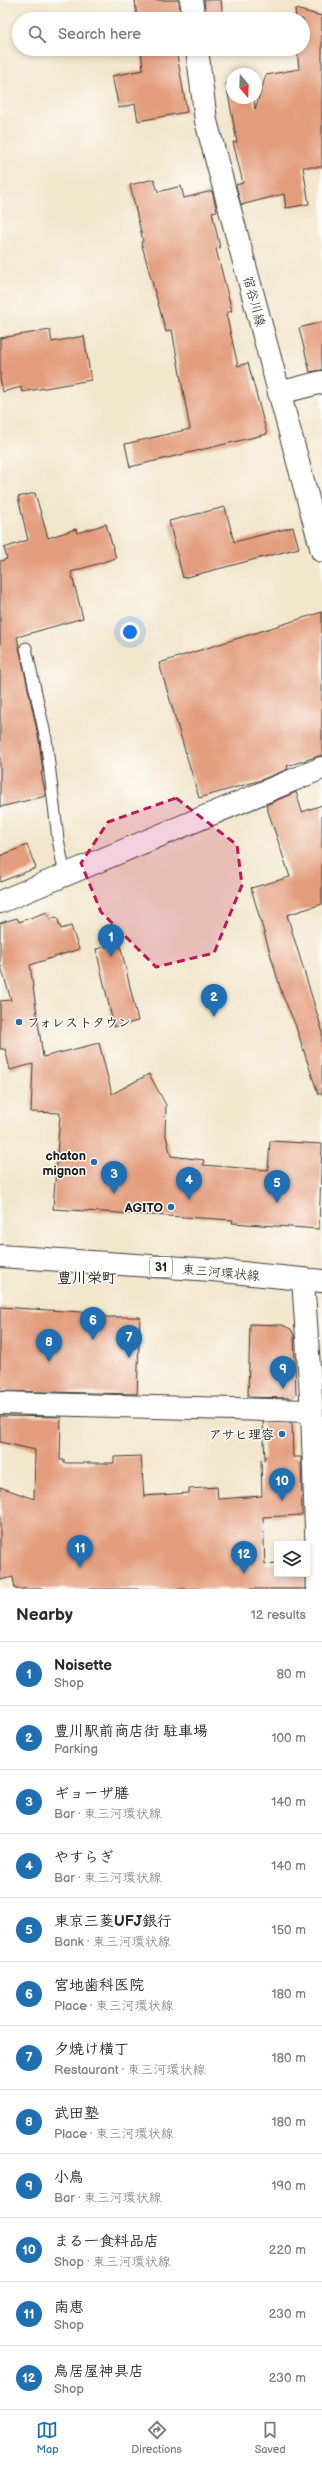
<!DOCTYPE html>
<meta charset="utf-8">
<style>
:root{--surface:#fff;--page:#f2f2f3;--text:#2b2b33;--muted:#7c7c81;--line:#e1e1e2;--accent:#1f6fb2}
body{margin:0;font-family:"Balsamiq Sans","Klee One",sans-serif;background:var(--page);color:var(--text)}
.controls{position:absolute;right:12px;bottom:12px;display:grid;overflow:hidden;border-radius:0px;box-shadow:0 2px 6px #0003}
.controls button{width:36px;height:36px;display:grid;place-items:center;padding:0;border:0;border-bottom:1px solid var(--line);background:var(--surface);color:var(--text);font:20px sans-serif}
.compass{position:absolute;left:226px;top:68px;width:36px;height:36px;border-radius:50%;background:var(--surface);box-shadow:0 2px 6px #0003;rotate:161deg}
.you{position:absolute;left:130px;top:632px;width:14px;height:14px;margin:-10px;border:3px solid #fff;border-radius:50%;background:#1a73e8;box-shadow:0 0 0 6px #1a73e833}
.badge{display:grid;place-items:center;width:26px;height:26px;border-radius:50%;background:var(--accent);color:#fff;font-size:13px;font-weight:700}
.pin{position:absolute;translate:-50% -33px;filter:drop-shadow(0 1px 2px #0008)}
.pin::after{content:'';position:absolute;top:21px;width:14px;height:12px;background:inherit;clip-path:polygon(0 0,100% 0,50% 100%)}
.list{margin:0;padding:0;list-style:none}
h2{display:flex;justify-content:space-between;align-items:center;height:52px;margin:0;padding:0 16px;font-size:17px}
h2 small{font-size:13px;font-weight:400;color:var(--muted)}
.list li{display:grid;grid-template-columns:26px 1fr auto;gap:12px;align-items:center;box-sizing:border-box;height:64px;padding:0 16px;border-top:1px solid var(--line)}
.list b{display:block;font-size:15px;white-space:nowrap}
.list p{margin:0;font-size:13px;white-space:nowrap;color:var(--muted)}
.list em{font-size:13px;font-style:normal;color:var(--muted)}
.icon{flex:none;width:22px;height:22px;fill:none;stroke:currentColor;stroke-width:2;stroke-linecap:round;stroke-linejoin:round}
.map{position:relative;flex:none;width:322px;height:1589px;overflow:hidden}
.search{position:absolute;background:var(--surface);box-shadow:0 2px 6px #0003;left:12px;right:12px;top:12px;height:44px;display:flex;align-items:center;gap:10px;box-sizing:border-box;padding:0 14px;border-radius:22px;color:var(--muted);font-size:15px}
.sheet{height:820px;background:var(--surface)}
nav{display:flex;justify-content:space-around;align-items:center;box-sizing:border-box;height:56px;border-top:1px solid var(--line);background:var(--surface);font-size:11px;color:var(--muted)}
nav a{display:grid;justify-items:center;gap:2px}
nav .on{color:var(--accent)}
.map>svg:first-child{display:block}
.building{fill:#e39c7c}
.lines{fill:none;stroke-linecap:round;stroke-linejoin:round}
.lane-casing{stroke:#3c3a36;stroke-width:13}
.street-casing{stroke:#3c3a36;stroke-width:24}
.secondary-casing{stroke:#3c3a36;stroke-width:24}
.primary-casing{stroke:#3c3a36;stroke-width:24}
.lane{stroke:#fff;stroke-width:11}
.street{stroke:#fff;stroke-width:22}
.secondary{stroke:#fff;stroke-width:22}
.primary{stroke:#fff;stroke-width:22}
.marked{fill:#c2185b;fill-opacity:0.2;stroke:#c2185b;stroke-width:3;stroke-dasharray:8 5;stroke-linejoin:round}
.poi-dot{fill:#1f6fb2;stroke:#fdfcf7;stroke-width:1.5}
.labels{text-anchor:middle;stroke-width:3;stroke-linejoin:round;paint-order:stroke}
.shield{fill:#fdfcf7;stroke:#605f5e;stroke-width:1}
.shield-label{font-size:12px;font-weight:bold;fill:#1c1c1c}
.street-label{font-size:13px;fill:#1c1c1c;stroke:#fdfcf7}
.poi-label{font-size:13px;font-weight:bold;fill:#1c1c1c;stroke:#fdfcf7;text-anchor:end}
.quarter-label{font-size:15px;font-weight:bold;fill:#1c1c1c;stroke:#fdfcf7}
</style>
<div class="map">
<svg width="322" height="1589" viewBox="0 0 322 1589">
<rect width="100%" height="100%" fill="#fdfcf7"/>
<filter id="ink" filterUnits="userSpaceOnUse"><feTurbulence type="fractalNoise" baseFrequency=".025" numOctaves="2"/><feDisplacementMap in="SourceGraphic" scale="8" xChannelSelector="R" yChannelSelector="G"/><feConvolveMatrix kernelMatrix="1 2 1 2 8 2 1 2 1" color-interpolation-filters="sRGB"/></filter>
<filter id="wash" filterUnits="userSpaceOnUse"><feTurbulence type="fractalNoise" baseFrequency=".012" numOctaves="4" result="noise"/><feDisplacementMap in="SourceGraphic" scale="16" xChannelSelector="R" yChannelSelector="G"/><feGaussianBlur stdDeviation="0.9" result="paint"/><feColorMatrix in="noise" values="0 0 0 0 0 0 0 0 0 0 0 0 0 0 0 0 0 1.4 0 .05"/><feComposite in="paint" operator="in"/></filter>
<g filter="url(#wash)">
<rect width="100%" height="100%" fill="#f2e6cc"/>
<g id="blocks">
<g class="building">
<path d="M 135,0 L 179,0 L 181,19 L 137,19 Z"/>
<path d="M 204,0 L 221,0 L 223,19 L 206,19 Z"/>
<path d="M 295,9 L 322,16 L 322,167 L 303,167 L 309,204 L 286,208 L 284,194 L 241,205 L 236,185 L 243,183 L 233,142 L 237,142 L 226,83 L 232,82 L 232,98 L 254,98 L 255,109 L 266,75 L 299,69 L 297,49 L 303,49 L 303,19 L 296,19 Z"/>
<path d="M 141,49 L 176,49 L 187,112 L 138,121 L 135,104 L 119,108 L 112,76 L 143,70 Z"/>
<path d="M 154,179 L 158,192 L 181,186 L 184,198 L 212,191 L 217,211 L 212,212 L 220,248 L 216,249 L 232,311 L 226,313 L 238,366 L 248,363 L 267,434 L 130,467 L 125,444 L 190,429 L 172,330 L 166,332 L 141,242 L 143,241 L 130,185 Z"/>
<path d="M 322,322 L 322,370 L 310,372 L 299,328 Z"/>
<path d="M 50,330 L 52,342 L 84,336 L 91,380 L 22,392 L 21,387 L 3,392 L 0,379 L 0,338 Z"/>
<path d="M 35,493 L 48,538 L 76,529 L 77,533 L 106,524 L 116,558 L 71,572 L 83,618 L 17,637 L 39,740 L 43,772 L 41,772 L 46,796 L 0,807 L 0,561 L 7,559 L 4,548 L 28,540 L 18,497 Z"/>
<path d="M 225,507 L 234,542 L 293,527 L 299,548 L 183,578 L 169,521 Z"/>
<path d="M 322,612 L 322,755 L 287,766 L 288,769 L 258,781 L 199,798 L 159,663 Z"/>
<path d="M 296,792 L 302,812 L 322,805 L 322,904 L 287,915 L 322,1030 L 322,1094 L 318,1094 L 295,1024 L 282,994 L 251,888 L 290,877 L 266,805 Z"/>
<path d="M 27,845 L 36,868 L 0,882 L 0,856 Z"/>
<path d="M 47,912 L 50,919 L 57,917 L 61,929 L 71,926 L 79,949 L 30,965 L 43,1057 L 99,1043 L 112,1094 L 149,1074 L 166,1105 L 165,1132 L 171,1156 L 204,1160 L 203,1165 L 268,1170 L 270,1141 L 322,1144 L 319,1229 L 232,1223 L 233,1220 L 53,1209 L 60,1113 L 31,1112 L 33,1064 L 10,1070 L 5,1049 L 0,1049 L 0,1001 L 11,1000 L 0,963 L 0,923 L 17,918 L 19,922 Z"/>
<path d="M 120,944 L 138,1021 L 114,1027 L 96,949 Z"/>
<path d="M 0,1307 L 81,1312 L 103,1314 L 103,1317 L 140,1317 L 137,1394 L 0,1391 Z"/>
<path d="M 250,1324 L 282,1325 L 291,1329 L 294,1335 L 296,1394 L 291,1398 L 248,1397 Z"/>
<path d="M 0,1416 L 61,1417 L 60,1460 L 64,1460 L 64,1463 L 114,1463 L 114,1457 L 141,1456 L 144,1496 L 189,1493 L 189,1489 L 217,1487 L 218,1499 L 262,1496 L 261,1460 L 265,1459 L 263,1422 L 292,1423 L 293,1457 L 301,1457 L 302,1515 L 263,1517 L 265,1564 L 277,1563 L 277,1574 L 305,1574 L 305,1589 L 15,1589 L 13,1577 L 0,1580 L 0,1487 L 34,1499 L 35,1450 L 0,1442 Z"/>
</g>
</g>
</g>
<g filter="url(#ink)">
<use href="#blocks" fill-opacity="0" stroke="#3c3a36" stroke-width="1"/>
<g class="lines">
<g class="lane-casing">
<path id="lane" d="M 26,648 L 46,739 L 58,839 L 65,876"/>
</g>
<g class="street-casing">
<g id="street">
<path d="M 279,393 L 322,382"/>
<path d="M 0,902 L 322,768"/>
<path d="M 303,1279 L 312,1411 L 318,1589"/>
<path d="M 0,1403 L 312,1411"/>
</g>
</g>
<g class="secondary-casing">
<g id="secondary">
<path d="M 191,0 L 194,19"/>
<path d="M 197,49 L 206,121 L 322,551"/>
</g>
</g>
<g class="primary-casing">
<path id="primary" d="M 0,1256 L 212,1270 L 322,1281"/>
</g>
<use href="#lane" class="lane"/>
<use href="#street" class="street"/>
<use href="#secondary" class="secondary"/>
<use href="#primary" class="primary"/>
</g>
</g>
<path class="marked" d="M 176,798 L 237,845 L 242,885 L 214,953 L 156,967 L 101,912 L 81,863 L 108,822 Z"/>
<g class="poi-dot">
<circle cx="19" cy="1022" r="4"/>
<circle cx="94" cy="1162" r="4"/>
<circle cx="171" cy="1207" r="4"/>
<circle cx="282" cy="1434" r="4"/>
</g>
<g class="labels">
<rect class="shield" x="150" y="1257" width="22" height="20" rx="3"/>
<g class="shield-label">
<text x="161" y="1271">31</text>
</g>
<g class="street-label">
<text transform="translate(255 301) rotate(75)" y="5">宿谷川線</text>
<text transform="translate(221 1272) rotate(5)" y="5">東三河環状線</text>
</g>
<g class="poi-label">
<text x="27" y="1027" text-anchor="start">フォレストタウン</text>
<text x="86" y="1160">chaton<tspan x="86" dy="15">mignon</tspan></text>
<text x="163" y="1212">AGITO</text>
<text x="274" y="1439">アサヒ理容</text>
</g>
<g class="quarter-label">
<text x="87" y="1283">豊川栄町</text>
</g>
</g>
</svg>
<div class="controls">
<button><svg class="icon" aria-label="layers" viewBox="0 0 24 24"><path d="M12 4l9 5-9 5-9-5zM3 14l9 5 9-5"/></svg></button>
</div>
<svg class="compass" viewBox="-18 -18 36 36"><path d="M0-13l5 13h-10z" fill="#e53935"/><path d="M0 13l5-13h-10z" fill="#7c7c81"/></svg>
<div class="you"></div>
<div class="pin badge" style="left:111px;top:957px">1</div>
<div class="pin badge" style="left:214px;top:1017px">2</div>
<div class="pin badge" style="left:114px;top:1194px">3</div>
<div class="pin badge" style="left:189px;top:1200px">4</div>
<div class="pin badge" style="left:277px;top:1203px">5</div>
<div class="pin badge" style="left:93px;top:1340px">6</div>
<div class="pin badge" style="left:129px;top:1358px">7</div>
<div class="pin badge" style="left:49px;top:1362px">8</div>
<div class="pin badge" style="left:283px;top:1389px">9</div>
<div class="pin badge" style="left:282px;top:1501px">10</div>
<div class="pin badge" style="left:80px;top:1568px">11</div>
<div class="pin badge" style="left:244px;top:1574px">12</div>
<div class="search"><svg class="icon" aria-label="search" viewBox="0 0 24 24"><circle cx="10" cy="10" r="6"/><path d="M15 15l6 6"/></svg>Search here</div>
</div>
<section class="sheet">
<h2>Nearby<small>12 results</small></h2>
<ul class="list">
<li><span class="badge">1</span><div><b>Noisette</b><p>Shop</p></div><em>80 m</em></li>
<li><span class="badge">2</span><div><b>豊川駅前商店街 駐車場</b><p>Parking</p></div><em>100 m</em></li>
<li><span class="badge">3</span><div><b>ギョーザ膳</b><p>Bar · 東三河環状線</p></div><em>140 m</em></li>
<li><span class="badge">4</span><div><b>やすらぎ</b><p>Bar · 東三河環状線</p></div><em>140 m</em></li>
<li><span class="badge">5</span><div><b>東京三菱UFJ銀行</b><p>Bank · 東三河環状線</p></div><em>150 m</em></li>
<li><span class="badge">6</span><div><b>宮地歯科医院</b><p>Place · 東三河環状線</p></div><em>180 m</em></li>
<li><span class="badge">7</span><div><b>夕焼け横丁</b><p>Restaurant · 東三河環状線</p></div><em>180 m</em></li>
<li><span class="badge">8</span><div><b>武田塾</b><p>Place · 東三河環状線</p></div><em>180 m</em></li>
<li><span class="badge">9</span><div><b>小鳥</b><p>Bar · 東三河環状線</p></div><em>190 m</em></li>
<li><span class="badge">10</span><div><b>まる一食料品店</b><p>Shop · 東三河環状線</p></div><em>220 m</em></li>
<li><span class="badge">11</span><div><b>南恵</b><p>Shop</p></div><em>230 m</em></li>
<li><span class="badge">12</span><div><b>鳥居屋神具店</b><p>Shop</p></div><em>230 m</em></li>
</ul>
</section>
<nav>
<a class="on"><svg class="icon" aria-label="map" viewBox="0 0 24 24"><path d="M3 6l6-2 6 2 6-2v14l-6 2-6-2-6 2zM9 4v14M15 6v14"/></svg>Map</a>
<a><svg class="icon" aria-label="directions" viewBox="0 0 24 24"><path d="M12 3l9 9-9 9-9-9zM9 14v-3h6M13 9l2 2-2 2"/></svg>Directions</a>
<a><svg class="icon" aria-label="saved" viewBox="0 0 24 24"><path d="M7 4h10v16l-5-4-5 4z"/></svg>Saved</a>
</nav>
